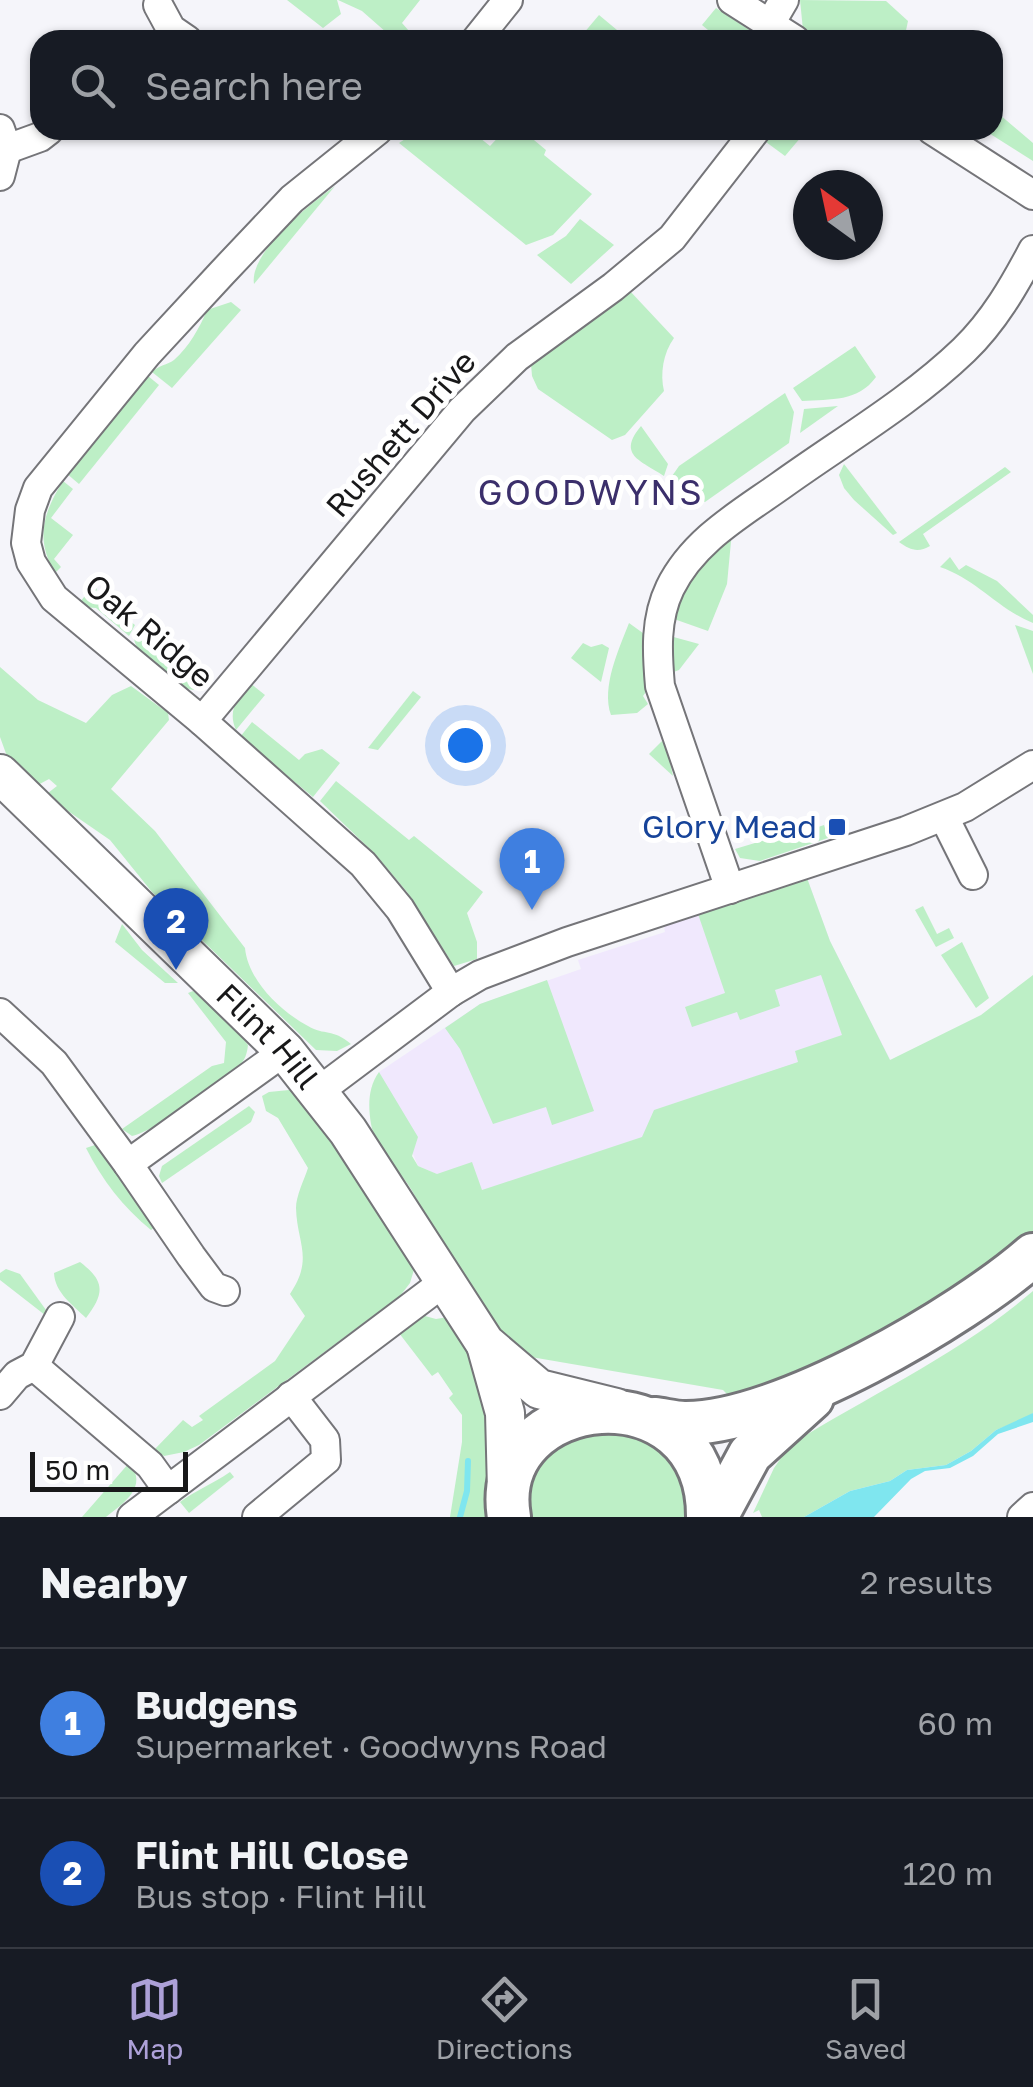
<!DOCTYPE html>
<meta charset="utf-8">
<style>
:root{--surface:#171b24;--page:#20242c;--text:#f1f3f6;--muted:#9ea1a6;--line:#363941;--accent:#ada1d8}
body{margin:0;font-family:"Golos Text",sans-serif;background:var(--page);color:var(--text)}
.compass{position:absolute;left:793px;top:170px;width:90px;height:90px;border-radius:50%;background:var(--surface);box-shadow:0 2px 8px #0004;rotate:327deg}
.scale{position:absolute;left:30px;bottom:25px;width:158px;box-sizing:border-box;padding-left:10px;border:5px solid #181819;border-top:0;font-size:28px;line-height:35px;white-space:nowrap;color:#181819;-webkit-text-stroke:8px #fff;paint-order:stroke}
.you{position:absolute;left:465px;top:745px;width:35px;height:35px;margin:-25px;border:8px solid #fff;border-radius:50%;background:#1a73e8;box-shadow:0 0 0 15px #1a73e833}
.badge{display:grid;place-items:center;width:65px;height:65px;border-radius:50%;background:var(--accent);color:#fff;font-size:32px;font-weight:700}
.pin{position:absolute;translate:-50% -82px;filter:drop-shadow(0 2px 5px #0008)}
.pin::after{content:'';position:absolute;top:52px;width:35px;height:30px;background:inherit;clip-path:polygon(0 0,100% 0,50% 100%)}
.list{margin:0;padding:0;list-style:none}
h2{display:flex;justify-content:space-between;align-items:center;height:130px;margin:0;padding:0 40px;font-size:42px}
h2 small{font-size:32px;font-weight:400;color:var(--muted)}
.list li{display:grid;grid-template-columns:65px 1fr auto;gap:30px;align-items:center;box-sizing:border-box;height:150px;padding:0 40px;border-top:2px solid var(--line)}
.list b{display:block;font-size:38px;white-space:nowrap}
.list p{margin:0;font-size:32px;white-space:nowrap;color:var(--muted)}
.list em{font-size:32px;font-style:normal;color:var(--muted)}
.icon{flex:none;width:55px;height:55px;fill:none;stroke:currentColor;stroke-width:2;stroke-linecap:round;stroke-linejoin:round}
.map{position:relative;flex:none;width:1033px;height:1517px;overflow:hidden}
.search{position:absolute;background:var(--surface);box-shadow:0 2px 8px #0004;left:30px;right:30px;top:30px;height:110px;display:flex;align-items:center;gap:25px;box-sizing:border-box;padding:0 35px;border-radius:30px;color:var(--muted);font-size:38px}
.sheet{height:430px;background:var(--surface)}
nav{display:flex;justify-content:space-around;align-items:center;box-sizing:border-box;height:140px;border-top:2px solid var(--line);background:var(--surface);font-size:28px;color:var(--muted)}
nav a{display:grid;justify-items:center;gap:5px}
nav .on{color:var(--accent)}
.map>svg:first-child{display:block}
.education{fill:#f0e8fd}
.green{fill:#bdefc6}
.water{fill:#7fe6ef}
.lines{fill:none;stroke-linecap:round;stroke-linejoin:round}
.stream{stroke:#7fe6ef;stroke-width:6}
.minor-casing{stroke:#757579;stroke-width:32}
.major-casing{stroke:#757579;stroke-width:42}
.highway-casing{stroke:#757579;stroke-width:48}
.minor{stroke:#fff;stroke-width:28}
.major{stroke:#fff;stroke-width:38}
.highway{stroke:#fff;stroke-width:42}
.transit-dot{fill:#1a4fb4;stroke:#fff;stroke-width:4}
.labels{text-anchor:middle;stroke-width:10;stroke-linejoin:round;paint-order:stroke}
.street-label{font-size:32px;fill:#181819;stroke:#fff}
.transit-label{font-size:32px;fill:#164399;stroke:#fff;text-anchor:end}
.neighbourhood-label{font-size:35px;letter-spacing:2.5px;fill:#3b2f6b;stroke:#fff}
</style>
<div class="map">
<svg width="1033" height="1517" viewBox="0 0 1033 1517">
<rect width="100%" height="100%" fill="#f5f5fa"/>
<path class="education" d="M 807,878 L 830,941 L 895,1069 L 812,1337 L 418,1166 L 379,1072 L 480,1004 L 581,969 L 578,960 L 665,932 L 664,926 Z"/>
<g class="green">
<path d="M 287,0 L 337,0 L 341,14 L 323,28 Z"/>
<path d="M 338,0 L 420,0 L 402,23 L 416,39 L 395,40 L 362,11 Z"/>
<path d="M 800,0 L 886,1 L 908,21 L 904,40 L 817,40 L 803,30 Z"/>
<path d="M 716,8 L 763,39 L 763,40 L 720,40 L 702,25 Z"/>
<path d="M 599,15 L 629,40 L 578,40 Z"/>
<path d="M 993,109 L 1033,143 L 1033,161 L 984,130 L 993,130 Z"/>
<path d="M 419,130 L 470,130 L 490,146 L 505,130 L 522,130 L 546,150 L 544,155 L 592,194 L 553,235 L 526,245 L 399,143 Z"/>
<path d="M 774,130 L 807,130 L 785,156 L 766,142 Z"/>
<path d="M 335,186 L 254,284 C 249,252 310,204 335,186 Z"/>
<path d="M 580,219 L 614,245 L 571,284 L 537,255 L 566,236 Z"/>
<path d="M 629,290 L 674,338 C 663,353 660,374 664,391 L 625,435 L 612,440 L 538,389 L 532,376 L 531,364 Z"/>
<path d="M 231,302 L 241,310 L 172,388 L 152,372 C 159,365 167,365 174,360 C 189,347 200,327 207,310 Z"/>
<path d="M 855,346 L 876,377 C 858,402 831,399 802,401 L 793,388 Z"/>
<path d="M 148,376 L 159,385 L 79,484 L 66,473 Z"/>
<path d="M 785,393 L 794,412 L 789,443 L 705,502 L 698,501 L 670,479 L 679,466 Z"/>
<path d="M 838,406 L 800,433 L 804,409 Z"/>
<path d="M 641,426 L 668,464 L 664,476 C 640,460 617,455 641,426 Z"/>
<path d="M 844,464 L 897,533 L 893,535 L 854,500 L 844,488 L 839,475 Z"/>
<path d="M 1005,467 L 1011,472 L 923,534 L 930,546 C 918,553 910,550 899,542 Z"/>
<path d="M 63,481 L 73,489 L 51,518 L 73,535 L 54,559 L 61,567 L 55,573 C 35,539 43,513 63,481 Z"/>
<path d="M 732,531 L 727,584 L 708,631 L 674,619 C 683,582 707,558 732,531 Z"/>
<path d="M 950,557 L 959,570 L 966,565 L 997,581 L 1033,615 L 1033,623 C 998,609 976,579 940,567 Z"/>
<path d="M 93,586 L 97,589 L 95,594 L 135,625 L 129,636 L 96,608 L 83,607 L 80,602 Z"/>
<path d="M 629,623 L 647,636 L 648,689 L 643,696 L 648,704 L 637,713 L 611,715 C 601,687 619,649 629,623 Z"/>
<path d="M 1015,625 L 1033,631 L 1033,674 Z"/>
<path d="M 140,629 L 182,662 L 176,671 L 198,690 C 178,692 138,660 134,639 Z"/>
<path d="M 670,636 L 699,644 L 679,670 L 671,673 Z"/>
<path d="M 583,643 L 591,647 L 602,644 L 609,648 L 601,682 L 571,658 Z"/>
<path d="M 0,667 L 38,700 L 86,723 L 112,695 L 131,686 L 168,713 L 169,720 L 111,789 L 155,831 L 245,948 C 248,980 280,1011 308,1026 C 325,1036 332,1028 351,1044 L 337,1051 L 316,1050 L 152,892 L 110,840 L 52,800 L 48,793 L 57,786 L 49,779 L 36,786 L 8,759 L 0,737 Z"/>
<path d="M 250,683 L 265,695 L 236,730 C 227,710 238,698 250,683 Z"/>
<path d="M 413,691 L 421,697 L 378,750 L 368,748 Z"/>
<path d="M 252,722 L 299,760 L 305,754 L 322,749 L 340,763 L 313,797 L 240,737 Z"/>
<path d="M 662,741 L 667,748 L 673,776 L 649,754 Z"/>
<path d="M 336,781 L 409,840 L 414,836 L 483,892 L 467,913 L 477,942 L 477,959 L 454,966 L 407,892 L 375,854 L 320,801 Z"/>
<path d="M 824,825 L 828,838 L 760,861 L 740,858 L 735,849 L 775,837 L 777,841 Z"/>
<path d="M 807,878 L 830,941 L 890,1060 L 981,1015 L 1033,975 L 1033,1236 L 904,1329 L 733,1400 L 723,1390 L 531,1357 C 474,1326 443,1244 411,1189 C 399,1169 375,1148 371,1124 C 368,1106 368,1087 379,1072 L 418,1137 L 412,1156 L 418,1166 L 437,1174 L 472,1162 L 482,1190 L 642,1137 L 654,1110 L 798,1062 L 795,1051 L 842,1035 L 821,975 L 775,990 L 780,1006 L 740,1020 L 737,1012 L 692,1027 L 685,1007 L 725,993 L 698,914 Z"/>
<path d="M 923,906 L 937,934 L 949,928 L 954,938 L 936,947 L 915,910 Z"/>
<path d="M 122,924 L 142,950 L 178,983 L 165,983 L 115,942 Z"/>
<path d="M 962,942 L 989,998 L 976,1008 L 941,955 Z"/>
<path d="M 547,980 L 594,1111 L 552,1125 L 546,1107 L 493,1124 L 460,1049 L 445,1028 L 480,1004 Z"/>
<path d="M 193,991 L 223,1012 L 248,1045 C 247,1054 245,1060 239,1066 C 222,1083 154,1132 132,1136 L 122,1129 L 212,1066 L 224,1063 L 226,1042 L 188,993 Z"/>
<path d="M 289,1090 L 301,1091 L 416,1263 L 410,1283 L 400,1296 L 199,1445 L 184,1452 L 164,1456 L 154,1450 L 183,1420 L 192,1427 L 203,1420 L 199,1416 L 275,1361 L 305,1316 L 290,1294 C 314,1258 297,1244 296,1208 C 296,1196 304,1180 308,1168 L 278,1118 L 266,1111 L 262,1096 L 269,1092 Z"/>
<path d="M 249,1106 L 255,1112 L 251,1122 L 162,1183 L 159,1176 L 162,1166 Z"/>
<path d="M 101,1143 L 155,1227 L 151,1230 C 123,1207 102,1180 86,1148 Z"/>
<path d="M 80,1262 C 105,1281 105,1293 86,1318 C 73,1305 55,1293 54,1273 Z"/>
<path d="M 6,1269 L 20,1274 L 46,1310 L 45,1315 L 0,1280 L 0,1273 Z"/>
<path d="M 1033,1291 L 1033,1413 L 1029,1417 L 996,1430 L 971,1451 L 946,1465 L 907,1470 L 890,1481 L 850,1491 L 804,1517 L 762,1517 L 759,1510 L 753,1513 L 774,1468 L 790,1445 C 871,1394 960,1354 1033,1291 Z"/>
<path d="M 425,1316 L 436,1319 L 454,1316 L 486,1380 L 490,1517 L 450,1517 L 462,1442 L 462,1415 L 449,1398 L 453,1394 L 438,1372 L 432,1376 L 399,1333 Z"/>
<path d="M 626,1429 L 674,1456 L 692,1517 L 524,1517 C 526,1489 534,1455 562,1440 C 574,1432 610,1432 626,1429 Z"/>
<path d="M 129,1463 C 149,1486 124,1503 106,1517 L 82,1517 Z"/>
<path d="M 230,1472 L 234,1477 L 189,1513 L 180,1502 C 196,1490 213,1484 230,1472 Z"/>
</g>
<path class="water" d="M 1033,1413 L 1033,1422 L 998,1434 L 973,1456 L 950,1468 L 925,1471 L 911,1479 L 874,1517 L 804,1517 L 850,1491 L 890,1481 L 907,1470 L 946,1465 L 971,1451 L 996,1430 Z"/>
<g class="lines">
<path class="stream" d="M 460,1517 L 467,1491 L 468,1461"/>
<g class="minor-casing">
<g id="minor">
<path d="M 732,0 L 795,40"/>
<path d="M 158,5 L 171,29 L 187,40"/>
<path d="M 770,24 L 784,0"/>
<path d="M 476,40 L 508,0"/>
<path d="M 0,129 L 7,149 L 0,176"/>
<path d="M 378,130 L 292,199 L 222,273 L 147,354 L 38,488 L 30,510 L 26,543 L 31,562 L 54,598 L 202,721 L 363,864 L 400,909 L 451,992"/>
<path d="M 932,130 L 1033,195"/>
<path d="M 7,149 L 40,137 L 49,130"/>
<path d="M 202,721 L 462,410 L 517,357 L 613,287 L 672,238 L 756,130"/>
<path d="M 944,817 L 973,875"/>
<path d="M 730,889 L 660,686 C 657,652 655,619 670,588 C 693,541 739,515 780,486 C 841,442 910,402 964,350 C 994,321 1014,286 1033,250"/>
<path d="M 0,1013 L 54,1063 L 128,1164 L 191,1256 L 214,1287 L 225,1291"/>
<path d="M 319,1091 L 451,992 L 480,975 L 567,942 L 906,831 L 965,807 L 1033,765"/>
<path d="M 128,1164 L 285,1051"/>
<path d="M 34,1366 L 150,1465 L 168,1490"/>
<path d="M 0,1395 L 17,1375 L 34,1366 L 60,1317"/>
<path d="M 132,1517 L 444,1282"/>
<path d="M 257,1517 L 326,1460 L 325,1440 L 291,1396"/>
<path d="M 1022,1517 L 1033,1507"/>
</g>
</g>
<g class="major-casing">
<g id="major">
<path id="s1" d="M 0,774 L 285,1051 L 348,1131 L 485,1343 L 539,1389 L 616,1408"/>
<path d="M 486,1345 L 505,1413 L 507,1490"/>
</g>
</g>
<g class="highway-casing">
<g id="highway">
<path d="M 654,1419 C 664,1420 675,1423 685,1423 C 779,1424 962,1317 1033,1255"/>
<path d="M 509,1517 C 487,1390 709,1364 708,1517"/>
<path d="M 716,1517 L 750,1454 L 812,1398"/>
</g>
</g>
<use href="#minor" class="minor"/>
<use href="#major" class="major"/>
<use href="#highway" class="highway"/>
</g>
<rect class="transit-dot" x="827" y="817" width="20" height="20" rx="5"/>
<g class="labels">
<g class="street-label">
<text transform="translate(401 434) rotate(-49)" y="11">Rushett Drive</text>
<text transform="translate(149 631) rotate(40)" y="11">Oak Ridge</text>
<text dy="11" stroke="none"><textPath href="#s1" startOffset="375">Flint Hill</textPath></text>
</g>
<g class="transit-label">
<text x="817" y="838">Glory Mead</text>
</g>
<g class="neighbourhood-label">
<text x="591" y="505">GOODWYNS</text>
</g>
</g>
</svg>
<svg class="compass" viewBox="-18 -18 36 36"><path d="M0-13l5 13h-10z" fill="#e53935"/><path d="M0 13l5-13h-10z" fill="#9ea1a6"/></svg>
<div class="scale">50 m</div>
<div class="you"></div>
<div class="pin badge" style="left:532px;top:910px;background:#3f7fe0">1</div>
<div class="pin badge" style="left:176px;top:970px;background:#1a4fb4">2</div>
<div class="search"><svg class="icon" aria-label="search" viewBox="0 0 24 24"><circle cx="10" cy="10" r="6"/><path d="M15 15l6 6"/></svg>Search here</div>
</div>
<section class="sheet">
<h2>Nearby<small>2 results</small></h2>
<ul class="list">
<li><span class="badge" style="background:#3f7fe0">1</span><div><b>Budgens</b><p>Supermarket · Goodwyns Road</p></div><em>60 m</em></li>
<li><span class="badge" style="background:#1a4fb4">2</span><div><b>Flint Hill Close</b><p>Bus stop · Flint Hill</p></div><em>120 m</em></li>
</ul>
</section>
<nav>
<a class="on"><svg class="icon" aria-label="map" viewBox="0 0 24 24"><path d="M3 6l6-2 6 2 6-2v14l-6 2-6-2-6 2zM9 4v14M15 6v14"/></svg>Map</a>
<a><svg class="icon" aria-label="directions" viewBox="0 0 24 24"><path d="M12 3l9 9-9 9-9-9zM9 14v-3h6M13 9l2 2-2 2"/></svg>Directions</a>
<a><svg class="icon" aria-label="saved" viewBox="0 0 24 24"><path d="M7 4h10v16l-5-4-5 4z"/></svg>Saved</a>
</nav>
